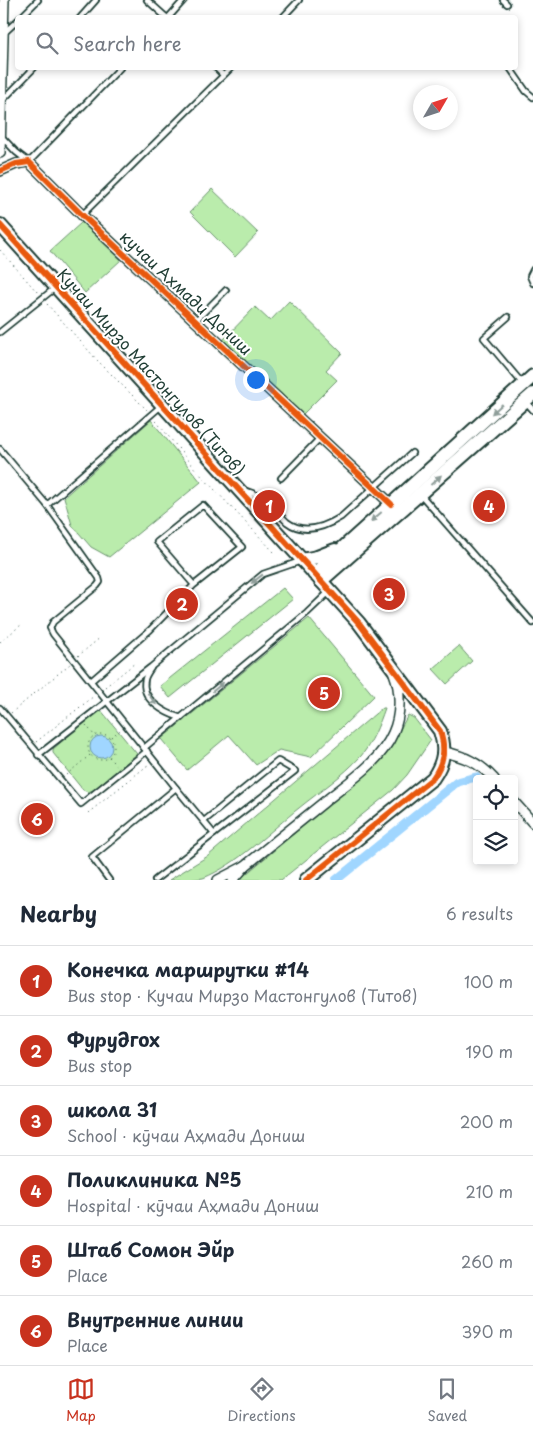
<!DOCTYPE html>
<meta charset="utf-8">
<style>
:root{--surface:#fff;--page:#f2f2f3;--text:#1f2937;--muted:#747a83;--line:#e0e1e3;--accent:#c8321e}
body{margin:0;font-family:"Playpen Sans",sans-serif;background:var(--page);color:var(--text)}
.controls{position:absolute;right:15px;bottom:15px;display:grid;overflow:hidden;border-radius:5px;box-shadow:0 2px 8px #0003}
.controls button{width:45px;height:45px;display:grid;place-items:center;padding:0;border:0;border-bottom:1px solid var(--line);background:var(--surface);color:var(--text);font:25px sans-serif}
.compass{position:absolute;left:413px;top:85px;width:45px;height:45px;border-radius:50%;background:var(--surface);box-shadow:0 2px 8px #0003;rotate:51deg}
.you{position:absolute;left:255px;top:379px;width:18px;height:18px;margin:-12px;border:4px solid #fff;border-radius:50%;background:#1a73e8;box-shadow:0 0 0 8px #1a73e833}
.badge{display:grid;place-items:center;width:32px;height:32px;border-radius:50%;background:var(--accent);color:#fff;font-size:16px;font-weight:700}
.pin{position:absolute;translate:-50% -50%;border:2px solid #fff;box-shadow:0 1px 5px #0006}
.list{margin:0;padding:0;list-style:none}
h2{display:flex;justify-content:space-between;align-items:center;height:65px;margin:0;padding:0 20px;font-size:21px}
h2 small{font-size:16px;font-weight:400;color:var(--muted)}
.list li{display:grid;grid-template-columns:32px 1fr auto;gap:15px;align-items:center;box-sizing:border-box;height:70px;padding:0 20px;border-top:1px solid var(--line)}
.list b{display:block;font-size:19px;white-space:nowrap}
.list p{margin:0;font-size:16px;white-space:nowrap;color:var(--muted)}
.list em{font-size:16px;font-style:normal;color:var(--muted)}
.icon{flex:none;width:28px;height:28px;fill:none;stroke:currentColor;stroke-width:2;stroke-linecap:round;stroke-linejoin:round}
.map{position:relative;flex:none;width:533px;height:880px;overflow:hidden}
.search{position:absolute;background:var(--surface);box-shadow:0 2px 8px #0003;left:15px;right:15px;top:15px;height:55px;display:flex;align-items:center;gap:12px;box-sizing:border-box;padding:0 18px;border-radius:5px;color:var(--muted);font-size:19px}
.sheet{height:485px;background:var(--surface)}
nav{display:flex;justify-content:space-around;align-items:center;box-sizing:border-box;height:70px;border-top:1px solid var(--line);background:var(--surface);font-size:14px;color:var(--muted)}
nav a{display:grid;justify-items:center;gap:2px}
nav .on{color:var(--accent)}
.map>svg:first-child{display:block}
.green{fill:#baecac;stroke:#6c9470}
.water{fill:#a0d6ff;stroke:#6c99ae}
.lines{fill:none;stroke-linecap:round;stroke-linejoin:round}
.canal{stroke:#a0d6ff;stroke-width:9}
.lane-casing{stroke:#1f3d34;stroke-width:8}
.street-casing{stroke:#1f3d34;stroke-width:12}
.secondary-casing{stroke:#1f3d34;stroke-width:16}
.path{stroke:#1f3d34;stroke-width:1;stroke-dasharray:1 4;stroke-linecap:butt}
.lane{stroke:#fff;stroke-width:4.5}
.street{stroke:#fff;stroke-width:9}
.secondary{stroke:#fff;stroke-width:12}
.cycleway-casing{stroke:#fff;stroke-width:9}
.cycleway{stroke:#e8590c;stroke-width:6}
.oneway{fill:#8f9e9a}
.labels{text-anchor:middle;stroke-width:4;stroke-linejoin:round;paint-order:stroke}
.street-label{font-size:16px;fill:#1f3d34;stroke:#fff}
</style>
<div class="map">
<svg width="533" height="880" viewBox="0 0 533 880">
<rect width="100%" height="100%" fill="#fff"/>
<filter id="ink" filterUnits="userSpaceOnUse"><feTurbulence type="fractalNoise" baseFrequency=".02" numOctaves="2"/><feDisplacementMap in="SourceGraphic" scale="10" xChannelSelector="R" yChannelSelector="G"/><feConvolveMatrix kernelMatrix="1 2 1 2 8 2 1 2 1" color-interpolation-filters="sRGB"/></filter>
<g filter="url(#ink)">
<g class="green">
<path d="M 212,189 L 258,233 L 235,257 L 190,212 Z"/>
<path d="M 82,222 L 121,260 L 85,293 L 50,251 Z"/>
<path d="M 289,301 L 342,353 L 326,370 L 337,380 L 301,416 L 223,340 L 255,307 L 270,321 Z"/>
<path d="M 151,420 L 201,482 L 109,557 L 91,547 L 72,525 L 64,497 Z"/>
<path d="M 283,588 L 293,599 L 170,698 L 160,686 Z"/>
<path d="M 309,618 L 374,696 L 311,757 L 279,750 L 256,765 L 229,735 L 187,770 L 161,739 Z"/>
<path d="M 459,646 L 472,661 L 447,684 L 433,669 Z"/>
<path d="M 382,708 L 385,708 C 379,725 372,743 361,756 C 343,776 320,791 299,808 C 271,830 237,865 203,878 C 193,880 181,880 169,880 L 208,856 Z"/>
<path d="M 100,709 L 137,754 L 93,790 L 88,792 L 83,790 L 53,753 L 53,749 Z"/>
<path d="M 408,715 L 414,718 L 431,740 L 407,775 L 393,790 L 281,880 L 239,880 L 362,776 L 387,753 Z"/>
</g>
<circle class="water" cx="101" cy="747" r="11"/>
<g class="lines">
<path class="canal" d="M 336,880 L 457,782 L 476,777"/>
<g class="lane-casing">
<g id="lane">
<path d="M 147,0 L 167,18"/>
<path d="M 503,0 L 507,4"/>
<path d="M 20,18 L 38,0"/>
<path d="M 80,18 L 96,0"/>
<path d="M 168,18 L 184,0"/>
<path d="M 282,18 L 299,0"/>
<path d="M 4,33 L 18,20"/>
<path d="M 216,68 L 223,75"/>
<path d="M 510,68 L 526,91 L 533,97"/>
<path d="M 2,101 L 34,68"/>
<path d="M 1,136 L 16,152 L 29,162 L 120,68"/>
<path d="M 82,215 L 231,68"/>
<path d="M 533,270 L 530,276 L 533,283"/>
<path d="M 508,317 L 484,338 L 522,383"/>
<path d="M 195,321 L 226,290"/>
<path d="M 0,332 L 55,288"/>
<path d="M 526,402 L 533,410"/>
<path d="M 0,449 L 47,505 L 99,578 L 100,582 L 97,586 L 53,622 L 50,628 L 53,634 L 176,788 L 92,857 L 109,880"/>
<path d="M 281,478 L 320,438"/>
<path d="M 244,490 C 253,493 261,496 268,502 C 275,507 280,516 287,522 C 304,535 325,527 341,517 L 412,453"/>
<path d="M 421,495 L 533,623"/>
<path d="M 47,505 L 161,406"/>
<path d="M 151,668 C 149,671 146,675 145,679 C 140,700 165,713 181,718"/>
<path d="M 91,681 L 150,630 L 194,585 L 242,547 L 203,505 L 157,542 L 194,585"/>
<path d="M 0,708 L 81,804 L 147,751"/>
<path d="M 144,748 L 307,613 L 329,592"/>
<path d="M 38,755 L 151,667 L 263,574 L 301,561"/>
<path d="M 176,788 L 214,834 L 295,771 L 278,761 L 204,821"/>
<path d="M 155,880 L 214,834"/>
</g>
</g>
<g class="street-casing">
<g id="street">
<path d="M 0,153 L 4,0"/>
<path d="M 0,171 L 16,164 L 29,162 L 82,215 L 391,504"/>
<path d="M 444,752 C 464,756 480,763 494,779"/>
<path d="M 514,802 L 533,823"/>
<path d="M 245,866 C 271,845 297,824 323,803 C 347,783 380,763 393,733 C 401,715 401,691 394,673"/>
<path d="M 218,880 L 245,866 L 233,880"/>
</g>
</g>
<g class="secondary-casing">
<g id="secondary">
<path d="M 0,225 L 359,623 L 440,731 C 446,749 444,762 433,778 L 306,880"/>
<path d="M 302,560 L 317,557 L 335,550"/>
<path d="M 314,574 L 533,376"/>
<path d="M 321,581 L 533,394"/>
</g>
</g>
<g class="path">
<path d="M 0,250 L 38,293"/>
<path d="M 47,304 L 97,360 L 147,410"/>
<path d="M 156,421 L 196,470 L 274,552"/>
<path d="M 0,642 L 21,625"/>
<path d="M 78,656 L 101,637"/>
<path d="M 105,687 L 135,663"/>
<path d="M 11,713 L 70,664"/>
<path d="M 86,725 L 94,735"/>
<circle cx="101" cy="747" r="13"/>
<path d="M 111,737 L 122,729"/>
<path d="M 36,742 L 94,696"/>
<path d="M 109,757 L 116,766"/>
<path d="M 66,775 L 90,755"/>
<path d="M 88,813 L 148,765"/>
</g>
<use href="#lane" class="lane"/>
<use href="#street" class="street"/>
<use href="#secondary" class="secondary"/>
<g class="cycleway-casing">
<g id="cycleway">
<path d="M 0,171 L 16,164 L 29,162 L 82,215 L 391,504"/>
<path d="M 0,225 L 359,623 L 440,731 C 446,749 444,762 433,778 L 306,880"/>
</g>
</g>
<use href="#cycleway" class="cycleway"/>
</g>
<defs><path id="oneway-solid" d="M-6-.8H1V-3.2L6.5 0L1 3.2V.8H-6Z" transform="scale(1.25)"/></defs>
<g class="oneway">
<use href="#oneway-solid" transform="translate(497 409) rotate(138)"/>
<use href="#oneway-solid" transform="translate(436 480) rotate(-42)"/>
<use href="#oneway-solid" transform="translate(376 517) rotate(139)"/>
<use href="#oneway-solid" transform="translate(257 579) rotate(142)"/>
<use href="#oneway-solid" transform="translate(218 687) rotate(-40)"/>
<use href="#oneway-solid" transform="translate(152 699) rotate(54)"/>
</g>
</g>
<g class="labels">
<g class="street-label">
<text transform="translate(186 293) rotate(43)" y="6">кучаи Ахмади Дониш</text>
<text transform="translate(151 372) rotate(48)" y="6">Кучаи Мирзо Мастонгулов (Титов)</text>
</g>
</g>
</svg>
<div class="controls">
<button><svg class="icon" aria-label="locate" viewBox="0 0 24 24"><circle cx="12" cy="12" r="6"/><path d="M12 2v4M12 18v4M2 12h4M18 12h4"/></svg></button>
<button><svg class="icon" aria-label="layers" viewBox="0 0 24 24"><path d="M12 4l9 5-9 5-9-5zM3 14l9 5 9-5"/></svg></button>
</div>
<svg class="compass" viewBox="-18 -18 36 36"><path d="M0-13l5 13h-10z" fill="#e53935"/><path d="M0 13l5-13h-10z" fill="#747a83"/></svg>
<div class="you"></div>
<div class="pin badge" style="left:269px;top:506px">1</div>
<div class="pin badge" style="left:182px;top:604px">2</div>
<div class="pin badge" style="left:389px;top:594px">3</div>
<div class="pin badge" style="left:489px;top:506px">4</div>
<div class="pin badge" style="left:324px;top:693px">5</div>
<div class="pin badge" style="left:37px;top:819px">6</div>
<div class="search"><svg class="icon" aria-label="search" viewBox="0 0 24 24"><circle cx="10" cy="10" r="6"/><path d="M15 15l6 6"/></svg>Search here</div>
</div>
<section class="sheet">
<h2>Nearby<small>6 results</small></h2>
<ul class="list">
<li><span class="badge">1</span><div><b>Конечка маршрутки #14</b><p>Bus stop · Кучаи Мирзо Мастонгулов (Титов)</p></div><em>100 m</em></li>
<li><span class="badge">2</span><div><b>Фурудгох</b><p>Bus stop</p></div><em>190 m</em></li>
<li><span class="badge">3</span><div><b>школа 31</b><p>School · кӯчаи Аҳмади Дониш</p></div><em>200 m</em></li>
<li><span class="badge">4</span><div><b>Поликлиника №5</b><p>Hospital · кӯчаи Аҳмади Дониш</p></div><em>210 m</em></li>
<li><span class="badge">5</span><div><b>Штаб Сомон Эйр</b><p>Place</p></div><em>260 m</em></li>
<li><span class="badge">6</span><div><b>Внутренние линии</b><p>Place</p></div><em>390 m</em></li>
</ul>
</section>
<nav>
<a class="on"><svg class="icon" aria-label="map" viewBox="0 0 24 24"><path d="M3 6l6-2 6 2 6-2v14l-6 2-6-2-6 2zM9 4v14M15 6v14"/></svg>Map</a>
<a><svg class="icon" aria-label="directions" viewBox="0 0 24 24"><path d="M12 3l9 9-9 9-9-9zM9 14v-3h6M13 9l2 2-2 2"/></svg>Directions</a>
<a><svg class="icon" aria-label="saved" viewBox="0 0 24 24"><path d="M7 4h10v16l-5-4-5 4z"/></svg>Saved</a>
</nav>
